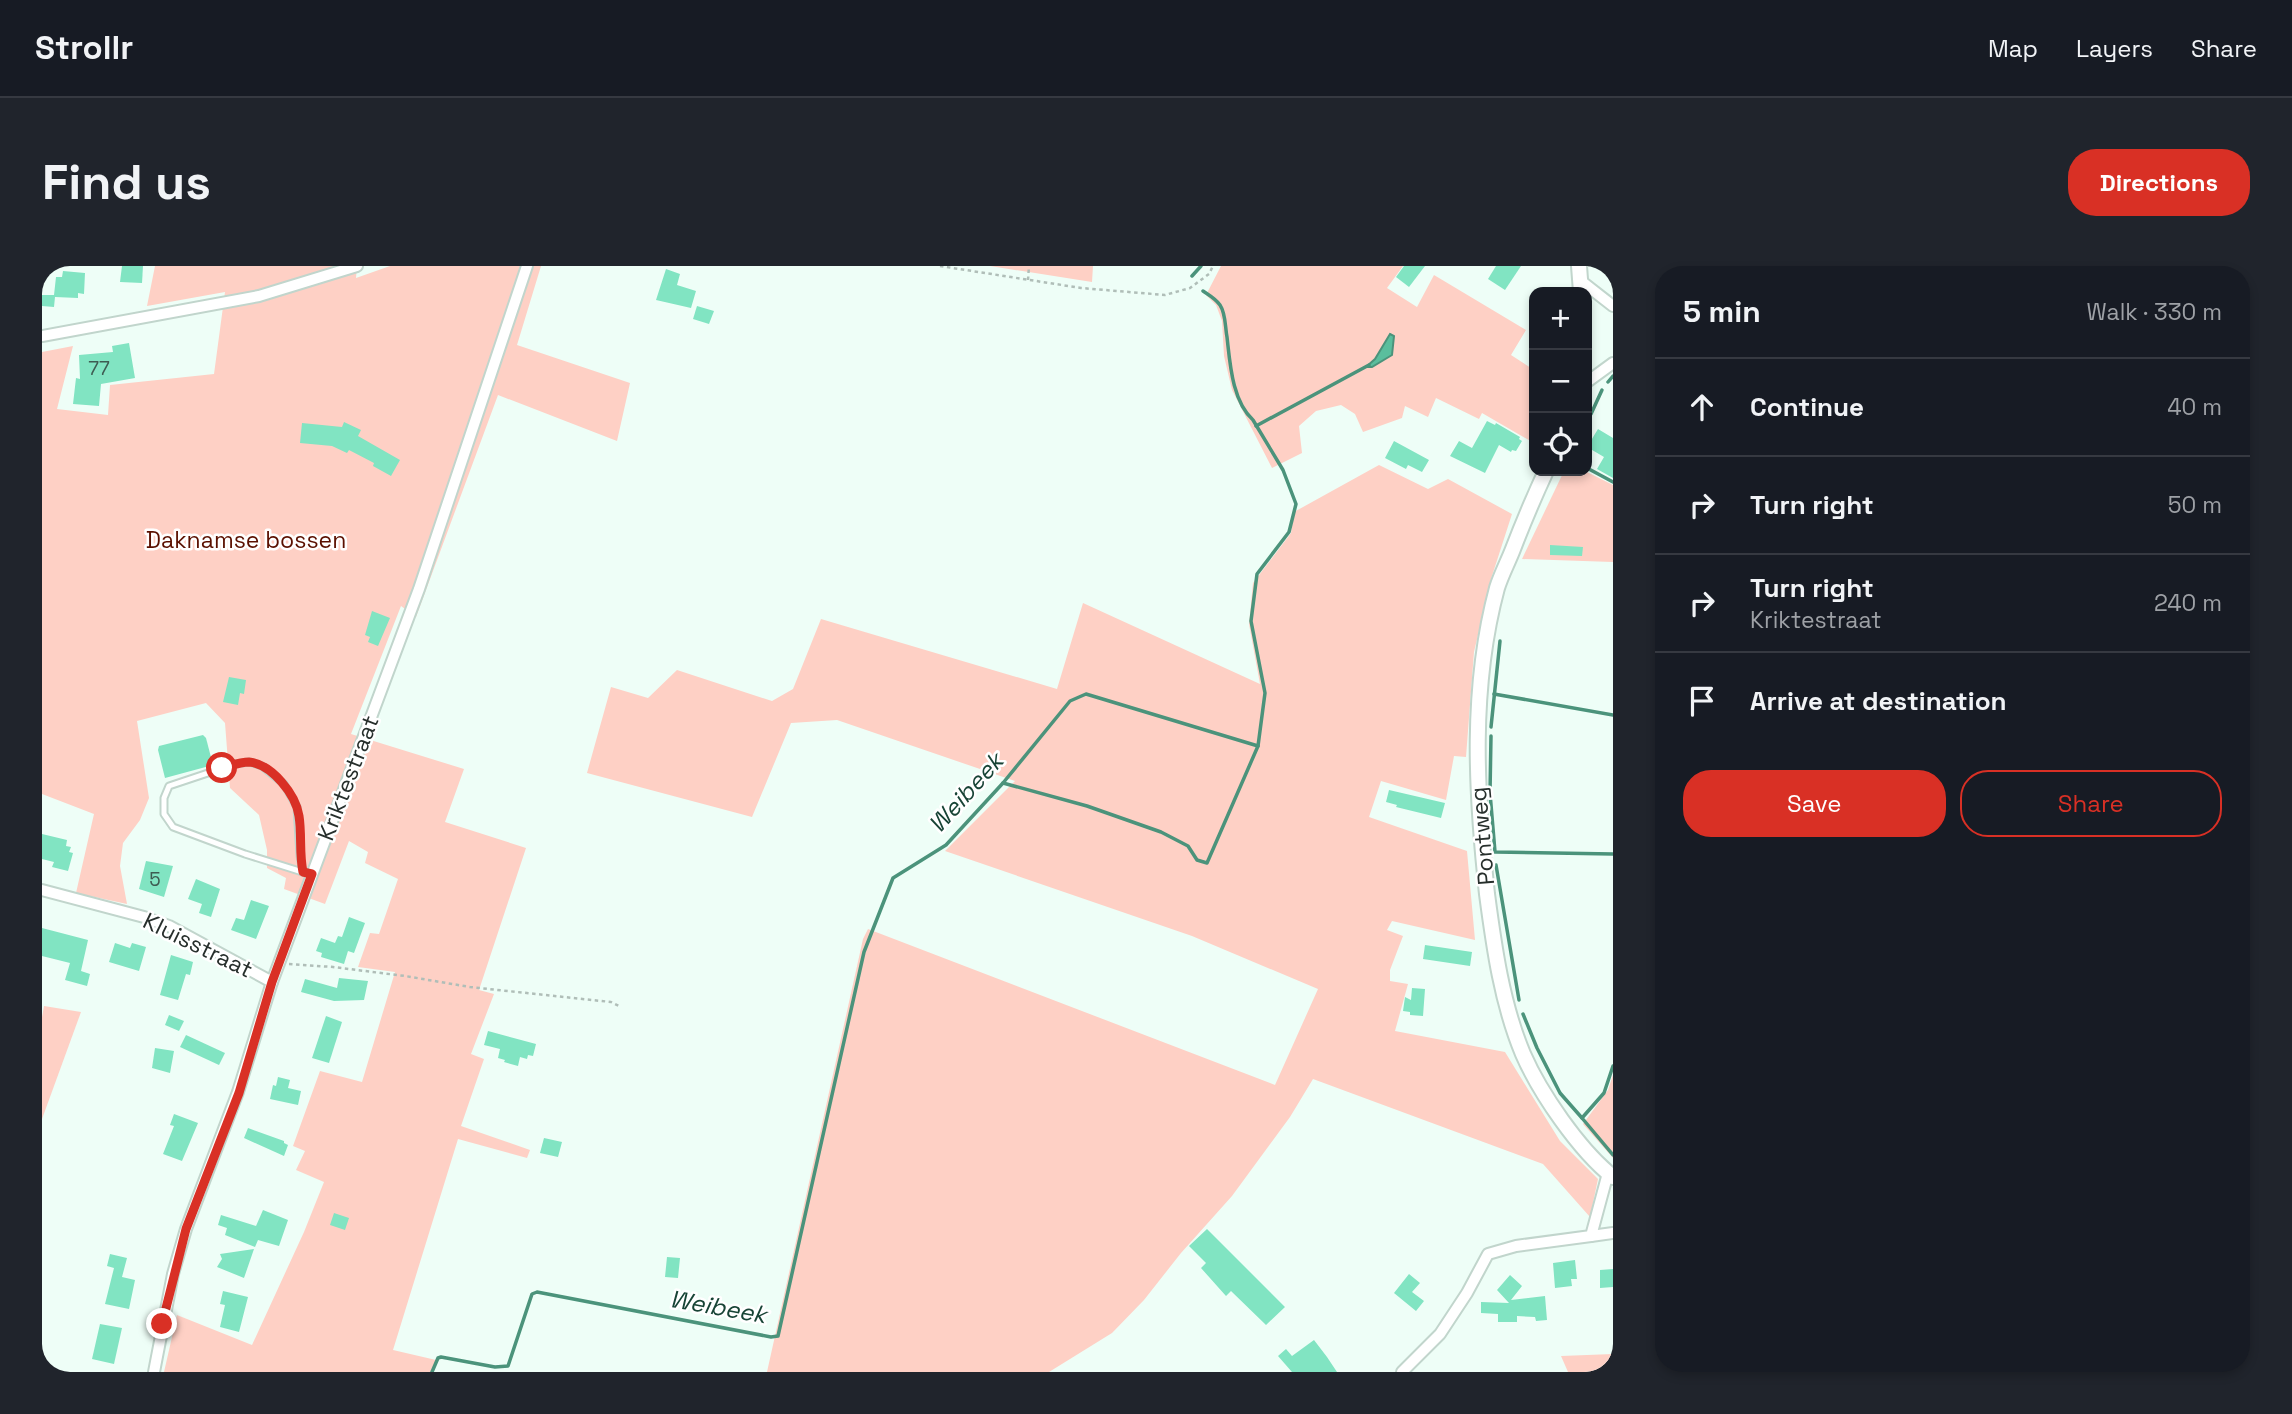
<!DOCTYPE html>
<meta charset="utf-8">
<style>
:root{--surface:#171b24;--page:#20242c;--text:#f1f3f6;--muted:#9ea1a6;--line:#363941;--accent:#d93025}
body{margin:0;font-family:"Space Grotesk",sans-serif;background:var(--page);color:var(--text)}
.controls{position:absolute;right:21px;top:21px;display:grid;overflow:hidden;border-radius:14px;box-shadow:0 4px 10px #0003}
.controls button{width:63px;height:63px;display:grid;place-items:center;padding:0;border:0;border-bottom:2px solid var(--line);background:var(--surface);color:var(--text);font:35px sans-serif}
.stop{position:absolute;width:21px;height:21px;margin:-16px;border:5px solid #d93025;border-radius:50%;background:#fff}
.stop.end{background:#d93025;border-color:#fff;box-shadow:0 2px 7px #0008}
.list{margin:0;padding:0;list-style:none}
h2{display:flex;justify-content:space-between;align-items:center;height:91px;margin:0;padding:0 28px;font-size:30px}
h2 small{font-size:23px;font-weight:400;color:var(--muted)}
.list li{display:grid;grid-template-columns:46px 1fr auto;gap:21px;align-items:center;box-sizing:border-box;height:98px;padding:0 28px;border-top:2px solid var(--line)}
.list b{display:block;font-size:26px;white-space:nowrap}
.list p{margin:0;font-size:23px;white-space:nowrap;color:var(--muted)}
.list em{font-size:23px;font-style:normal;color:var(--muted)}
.actions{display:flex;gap:14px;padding:21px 28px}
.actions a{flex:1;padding:16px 0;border:2px solid var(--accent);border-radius:28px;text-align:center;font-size:24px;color:var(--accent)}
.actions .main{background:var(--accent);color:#fff}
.icon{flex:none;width:38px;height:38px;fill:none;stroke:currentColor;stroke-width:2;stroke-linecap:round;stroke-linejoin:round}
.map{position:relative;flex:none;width:1571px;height:1106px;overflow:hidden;border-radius:28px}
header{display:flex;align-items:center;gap:42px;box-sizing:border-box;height:98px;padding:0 35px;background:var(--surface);border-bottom:2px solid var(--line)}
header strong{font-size:33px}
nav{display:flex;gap:38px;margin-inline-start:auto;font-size:24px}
.intro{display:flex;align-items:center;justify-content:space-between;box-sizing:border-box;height:168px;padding:0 42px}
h1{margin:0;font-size:49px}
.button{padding:18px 32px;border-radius:28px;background:var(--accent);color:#fff;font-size:24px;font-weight:700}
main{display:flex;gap:42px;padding:0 42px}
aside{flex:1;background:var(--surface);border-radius:28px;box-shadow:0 4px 10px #0003}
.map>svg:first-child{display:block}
.green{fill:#fed0c5}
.water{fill:#5abe9d;stroke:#4b937b;stroke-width:2}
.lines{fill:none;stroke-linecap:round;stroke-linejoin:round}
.stream{stroke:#4b937b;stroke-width:3.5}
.building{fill:#81e4c2}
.lane-casing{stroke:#c1d5cc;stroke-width:9}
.street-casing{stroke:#c1d5cc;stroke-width:14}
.secondary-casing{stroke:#c1d5cc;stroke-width:18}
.path{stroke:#b0beb8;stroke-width:2.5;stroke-dasharray:3.5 3.5;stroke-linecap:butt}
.lane{stroke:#fff;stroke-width:5}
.street{stroke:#fff;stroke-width:10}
.secondary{stroke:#fff;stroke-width:14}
.route{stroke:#d93025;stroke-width:9}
.labels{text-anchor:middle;stroke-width:5;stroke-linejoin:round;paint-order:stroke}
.number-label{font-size:19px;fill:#3e5c52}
.park-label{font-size:23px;fill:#5b1000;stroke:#fff}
.street-label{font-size:23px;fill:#272f2c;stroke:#fff}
.water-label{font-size:24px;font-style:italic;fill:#184436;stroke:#fff}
</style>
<header>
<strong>Strollr</strong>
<nav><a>Map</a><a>Layers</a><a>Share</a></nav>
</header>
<div class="intro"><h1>Find us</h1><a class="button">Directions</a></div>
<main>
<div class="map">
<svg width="1571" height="1106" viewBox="0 0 1571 1106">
<rect width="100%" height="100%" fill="#eefef7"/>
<g class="green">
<path d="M 113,0 L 315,0 L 314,12 L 348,0 L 499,0 L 475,79 L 588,117 L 575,175 L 456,129 L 374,351 L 359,340 L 309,468 L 422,503 L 403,556 L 484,582 L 437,724 L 452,728 L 429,788 L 442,793 L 419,860 L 488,884 L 485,892 L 416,873 L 351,1084 L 394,1094 L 389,1106 L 122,1106 L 135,1049 L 210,1079 L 262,966 L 282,916 L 254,904 L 263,885 L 251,880 L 278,805 L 320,816 L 353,706 L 316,701 L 328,667 L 337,668 L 356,613 L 323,597 L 326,586 L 307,575 L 283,638 L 242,623 L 244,612 L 225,602 L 225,584 L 217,549 L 188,522 L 183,457 L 164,437 L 95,455 L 107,532 L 98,554 L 81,577 L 78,600 L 85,638 L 34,627 L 52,548 L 0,528 L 0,86 L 31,80 L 15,143 L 66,149 L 68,119 L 172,108 L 183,26 L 105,40 Z"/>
<path d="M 948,0 L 1051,0 L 1050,16 Z"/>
<path d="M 1179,0 L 1361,0 L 1345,22 L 1375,41 L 1392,9 L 1484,64 L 1469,89 L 1492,104 L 1492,177 L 1440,147 L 1437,153 L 1394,132 L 1386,151 L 1363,140 L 1360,152 L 1321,166 L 1313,148 L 1299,139 L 1274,145 L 1257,160 L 1260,187 L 1230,202 L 1190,124 L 1182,90 L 1180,55 L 1174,39 L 1164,29 Z"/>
<path d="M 1337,199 L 1386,223 L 1406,213 L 1470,248 L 1449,313 L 1432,386 L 1424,491 L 1412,490 L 1404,534 L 1339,515 L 1327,551 L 1425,585 L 1433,674 L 1350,655 L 1345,664 L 1361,670 L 1348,704 L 1348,715 L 1366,718 L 1353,765 L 1463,786 L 1518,875 L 1556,913 L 1548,951 L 1501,898 L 1271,813 L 1248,851 L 1190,930 L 1139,987 L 1102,1034 L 1070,1067 L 1007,1106 L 725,1106 L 821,673 L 826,663 L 1233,819 L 1276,723 L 1150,670 L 903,585 L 973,515 L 795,454 L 749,457 L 710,551 L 545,507 L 569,421 L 606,432 L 635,404 L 730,435 L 751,423 L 779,353 L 1015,423 L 1041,337 L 1218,418 L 1207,358 L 1211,317 L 1249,267 L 1252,246 Z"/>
<path d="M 1522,205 L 1543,205 L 1571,219 L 1571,296 L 1480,293 Z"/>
<path d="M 2,740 L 39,746 L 0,853 L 0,751 Z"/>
<path d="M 1571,809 L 1571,892 L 1541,858 L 1566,824 Z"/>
<path d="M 1571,1088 L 1571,1106 L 1526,1106 L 1519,1090 Z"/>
</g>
<path class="water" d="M 1348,68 L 1352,70 L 1350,89 L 1330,101 L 1324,101 L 1333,93 Z"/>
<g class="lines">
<g class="stream">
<path d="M 1150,10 L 1159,0"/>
<path d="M 1566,116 L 1571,110"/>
<path d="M 1549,148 L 1560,124"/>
<path d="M 1214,160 L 1327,99"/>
<path d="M 1545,202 L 1571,216"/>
<path d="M 1452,428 L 1571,449"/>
<path d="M 1449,461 L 1458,375"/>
<path d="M 1449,470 L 1448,527 L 1453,586 L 1571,588"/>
<path d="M 961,517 L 1045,540 L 1119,566 L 1146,580 L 1155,594 L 1165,597 L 1216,480"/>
<path d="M 1454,599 L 1477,734"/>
<path d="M 1481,748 L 1495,782 L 1518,827 L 1540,852"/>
<path d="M 1571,800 L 1562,827 L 1540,852 L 1571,889"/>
<path d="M 390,1106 L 396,1092 L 399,1091 L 453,1101 L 466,1100 L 490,1028 L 495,1026 L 729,1071 L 736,1070 L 822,686 L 851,612 L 904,579 L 961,517 L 1028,435 L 1044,428 L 1216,480 L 1223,427 L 1209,355 L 1215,308 L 1247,266 L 1254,238 L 1241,204 L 1211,154 C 1190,135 1188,97 1185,71 C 1183,61 1184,48 1178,39 C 1174,33 1167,29 1161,25"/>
</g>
</g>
<g class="building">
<path d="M 80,0 L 101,0 L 100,17 L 78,16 Z"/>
<path d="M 1362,0 L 1383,0 L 1367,21 L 1354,11 Z"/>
<path d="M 1454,0 L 1479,0 L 1463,24 L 1446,13 Z"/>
<path d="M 624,3 L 638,8 L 635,19 L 654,25 L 649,42 L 614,34 Z"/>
<path d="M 21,5 L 43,7 L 42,28 L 36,27 L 36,32 L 13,31 L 12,41 L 0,40 L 0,29 L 12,29 L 14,11 L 20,11 Z"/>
<path d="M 655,40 L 672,45 L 667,58 L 651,53 Z"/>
<path d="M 87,77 L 93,112 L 59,118 L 57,140 L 31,138 L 34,112 L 38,113 L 37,89 L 71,86 L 70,80 Z"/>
<path d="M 1445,155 L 1453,159 L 1454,157 L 1478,171 L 1477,173 L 1480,175 L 1474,185 L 1470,184 L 1469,186 L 1457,179 L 1443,207 L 1408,190 L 1417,175 L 1430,182 Z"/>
<path d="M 302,156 L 319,164 L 316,170 L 358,194 L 349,210 L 331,200 L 332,197 L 307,184 L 305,187 L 290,180 L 258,177 L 260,157 L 300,161 Z"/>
<path d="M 1556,163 L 1571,172 L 1571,212 L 1555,203 L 1562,191 L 1545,181 Z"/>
<path d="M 1352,175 L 1387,194 L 1380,206 L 1366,199 L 1364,203 L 1343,192 Z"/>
<path d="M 1508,279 L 1541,281 L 1540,290 L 1508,289 Z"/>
<path d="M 330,345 L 348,352 L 336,380 L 326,376 L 328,371 L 323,369 Z"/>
<path d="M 187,411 L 204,414 L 202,428 L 198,427 L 196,439 L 181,436 Z"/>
<path d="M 161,469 L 164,472 L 171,499 L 123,512 L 116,484 L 117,480 Z"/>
<path d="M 1347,524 L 1403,537 L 1399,552 L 1354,541 L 1355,539 L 1344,536 Z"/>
<path d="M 0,568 L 25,574 L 24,580 L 29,581 L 27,586 L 31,587 L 26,605 L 10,601 L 12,596 L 0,593 Z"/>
<path d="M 104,595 L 131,600 L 122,631 L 97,623 Z"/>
<path d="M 154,613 L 178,623 L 169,651 L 157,647 L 160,638 L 146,633 Z"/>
<path d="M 209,634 L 227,640 L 214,673 L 189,664 L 194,652 L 202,654 Z"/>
<path d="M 307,651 L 323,657 L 312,687 L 306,685 L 302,698 L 279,691 L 280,687 L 274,685 L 279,672 L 293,677 L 296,670 L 300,671 Z"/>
<path d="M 0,662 L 46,674 L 39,705 L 48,708 L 45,720 L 23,714 L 28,697 L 0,690 Z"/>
<path d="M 73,677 L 88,682 L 90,677 L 104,681 L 97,705 L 67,696 Z"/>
<path d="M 1383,679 L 1430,686 L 1428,700 L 1381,693 Z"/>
<path d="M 129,689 L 151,696 L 148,709 L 144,708 L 136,734 L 118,729 Z"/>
<path d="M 297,712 L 326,715 L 322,734 L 292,735 L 259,726 L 263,713 L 295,722 Z"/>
<path d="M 1370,722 L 1383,723 L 1381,750 L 1368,749 L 1368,746 L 1361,745 L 1363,731 L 1369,734 Z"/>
<path d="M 127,749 L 142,755 L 137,765 L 123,759 Z"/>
<path d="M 284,750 L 300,756 L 287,797 L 270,792 Z"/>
<path d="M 446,765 L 494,778 L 491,790 L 486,789 L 485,793 L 478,791 L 476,800 L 462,796 L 463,794 L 456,792 L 458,783 L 442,779 Z"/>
<path d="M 144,769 L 183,787 L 177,799 L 138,781 Z"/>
<path d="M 113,782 L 132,785 L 128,807 L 110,802 Z"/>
<path d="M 236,811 L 248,814 L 246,822 L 259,825 L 256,839 L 228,833 L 231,819 L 234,820 Z"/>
<path d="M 132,848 L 156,857 L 140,895 L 121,888 L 132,860 L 128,859 Z"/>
<path d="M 206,862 L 242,875 L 242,877 L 246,879 L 242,890 L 202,872 Z"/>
<path d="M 502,872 L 520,876 L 516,891 L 498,887 Z"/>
<path d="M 221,944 L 246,954 L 237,980 L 216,974 L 213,981 L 183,969 L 185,962 L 176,959 L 179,949 L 214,960 Z"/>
<path d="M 292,947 L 307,952 L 303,964 L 288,959 Z"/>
<path d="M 1165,963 L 1243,1041 L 1224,1059 L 1189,1025 L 1184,1030 L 1159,1002 L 1164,997 L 1147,980 Z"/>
<path d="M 212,983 L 202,1012 L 175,1001 L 180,993 L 178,988 Z"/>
<path d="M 68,988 L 85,992 L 80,1011 L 93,1014 L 87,1043 L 63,1038 L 72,1002 L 65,1000 Z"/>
<path d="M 625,991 L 638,992 L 636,1012 L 623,1011 Z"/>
<path d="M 1533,994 L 1535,1013 L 1529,1013 L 1530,1020 L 1513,1022 L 1511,997 Z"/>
<path d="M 1571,1003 L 1571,1021 L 1558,1022 L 1558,1004 Z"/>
<path d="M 1367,1008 L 1378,1017 L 1370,1026 L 1382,1035 L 1374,1045 L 1352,1027 Z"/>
<path d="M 1468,1009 L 1480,1020 L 1469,1034 L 1503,1030 L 1505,1054 L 1494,1055 L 1493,1051 L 1475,1050 L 1475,1056 L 1456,1056 L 1456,1048 L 1439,1047 L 1439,1036 L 1467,1037 L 1455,1024 Z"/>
<path d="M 181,1025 L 206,1031 L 197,1066 L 178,1061 L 183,1039 L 178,1038 Z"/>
<path d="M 58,1058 L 80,1062 L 72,1098 L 50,1093 Z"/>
<path d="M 1272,1074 L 1285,1091 L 1295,1106 L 1250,1106 L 1236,1090 L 1244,1083 L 1250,1090 Z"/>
</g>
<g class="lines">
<g class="lane-casing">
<path id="lane" d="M 261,606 L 258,590 L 255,541 L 242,518 L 220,500 L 207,496 L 193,498 L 127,520 L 122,532 L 122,548 L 131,561 L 203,588 L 270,609"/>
</g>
<g class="street-casing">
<g id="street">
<path d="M 1539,15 L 1571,40"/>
<path d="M 0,70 L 217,30 L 315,0"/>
<path d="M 1545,116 L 1571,97"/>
<path d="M 0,624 L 102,651 L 127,660 L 230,716"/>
<path d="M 1549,970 L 1571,967"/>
<path d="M 112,1106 L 131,1008 L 144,963 L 196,826 L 230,716 L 377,323 L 485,0"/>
<path d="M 1360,1106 L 1398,1068 L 1425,1027 L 1446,988 L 1474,980 L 1549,970 L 1566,907"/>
</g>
</g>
<g class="secondary-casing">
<g id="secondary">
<path d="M 1537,0 L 1539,26"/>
<path d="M 1504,205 C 1492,231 1481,257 1471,283 C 1466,296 1459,309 1455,322 C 1428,422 1434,526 1445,628 C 1452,681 1460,738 1481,788 C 1498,827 1537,884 1571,911"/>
</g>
</g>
<g class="path">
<path d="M 898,0 L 1039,22 L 1123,29 L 1148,22 L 1167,8 L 1171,0"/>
<path d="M 986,14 L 987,0"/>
<path d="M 247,698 L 291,701 L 363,710 L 428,721 L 569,736 L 577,740"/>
</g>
<use href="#lane" class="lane"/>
<use href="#street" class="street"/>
<use href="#secondary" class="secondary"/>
</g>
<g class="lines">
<path class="route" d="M 120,1058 L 144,963 L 197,827 L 230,716 L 270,608 L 261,606 C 257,587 260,569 257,550 C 254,529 230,498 207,496 C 198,496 188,500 180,502"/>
</g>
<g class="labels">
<g class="number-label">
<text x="57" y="109">77</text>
<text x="113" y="620">5</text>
</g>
<g class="park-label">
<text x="204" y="282">Daknamse bossen</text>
</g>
<g class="street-label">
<text transform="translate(306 512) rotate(-69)" y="8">Kriktestraat</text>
<text transform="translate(1440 570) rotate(-95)" y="8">Pontweg</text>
<text transform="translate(156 679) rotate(26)" y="8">Kluisstraat</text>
</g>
<g class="water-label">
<text transform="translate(924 527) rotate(-48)" y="8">Weibeek</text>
<text transform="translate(676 1041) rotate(10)" y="8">Weibeek</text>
</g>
</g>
</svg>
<div class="controls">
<button>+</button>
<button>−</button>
<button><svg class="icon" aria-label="locate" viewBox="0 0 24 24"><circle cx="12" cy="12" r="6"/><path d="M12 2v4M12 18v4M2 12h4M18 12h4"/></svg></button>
</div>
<div class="stop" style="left:180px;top:502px"></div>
<div class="stop end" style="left:120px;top:1058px"></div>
</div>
<aside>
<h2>5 min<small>Walk · 330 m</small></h2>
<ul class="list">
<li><svg class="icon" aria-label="ahead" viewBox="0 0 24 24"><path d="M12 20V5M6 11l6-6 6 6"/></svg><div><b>Continue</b></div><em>40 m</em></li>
<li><svg class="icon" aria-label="right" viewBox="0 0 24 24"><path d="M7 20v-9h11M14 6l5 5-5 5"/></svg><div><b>Turn right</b></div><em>50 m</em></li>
<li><svg class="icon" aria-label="right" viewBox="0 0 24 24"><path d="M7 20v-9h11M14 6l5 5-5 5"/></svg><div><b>Turn right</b><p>Kriktestraat</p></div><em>240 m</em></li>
<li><svg class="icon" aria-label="arrive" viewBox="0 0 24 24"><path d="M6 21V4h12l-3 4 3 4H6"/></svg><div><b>Arrive at destination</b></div></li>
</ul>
<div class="actions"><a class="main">Save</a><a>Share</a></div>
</aside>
</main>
